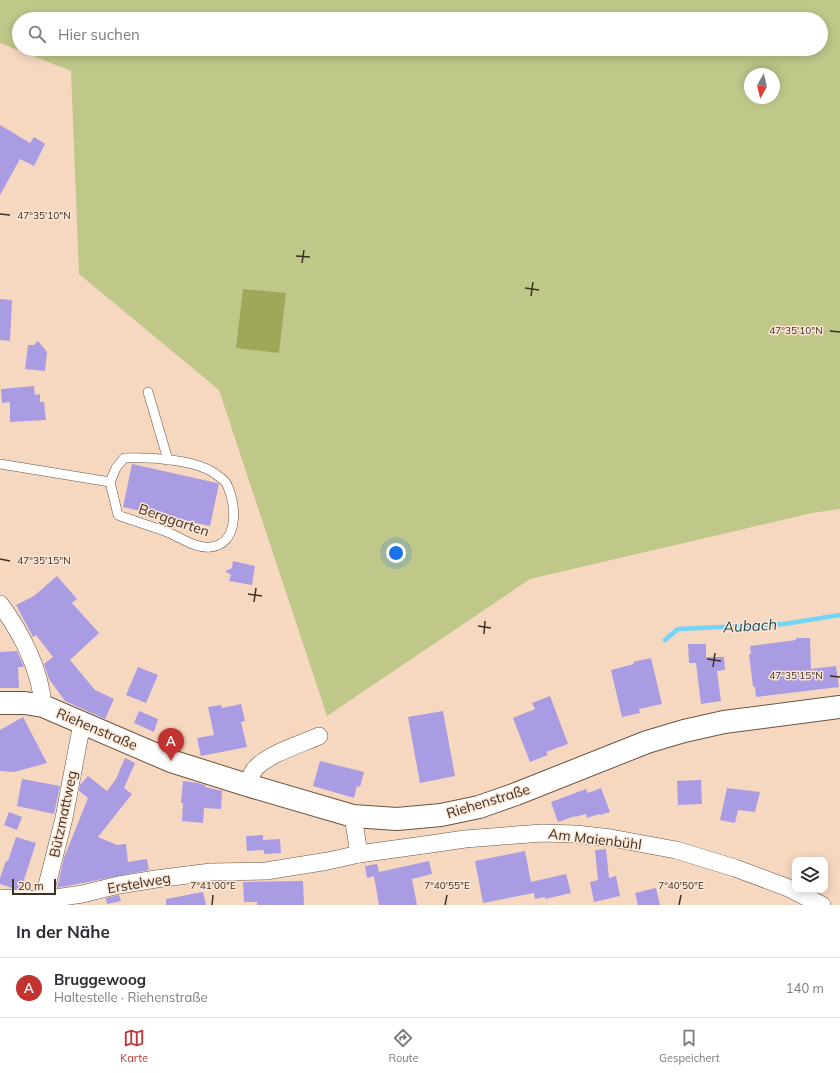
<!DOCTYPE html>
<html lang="de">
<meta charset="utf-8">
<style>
:root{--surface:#fff;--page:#f7f7f7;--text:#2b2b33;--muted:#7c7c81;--line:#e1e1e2;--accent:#c13231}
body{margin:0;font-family:Mulish,sans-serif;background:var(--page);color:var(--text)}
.controls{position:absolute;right:12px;bottom:12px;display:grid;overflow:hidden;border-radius:8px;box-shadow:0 2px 10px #0003}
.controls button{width:36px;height:36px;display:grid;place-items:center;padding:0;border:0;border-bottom:1px solid var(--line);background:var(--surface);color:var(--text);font:20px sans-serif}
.compass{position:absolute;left:744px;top:68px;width:36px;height:36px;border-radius:50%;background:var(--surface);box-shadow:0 2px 10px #0003;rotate:188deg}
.scale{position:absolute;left:12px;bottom:10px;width:44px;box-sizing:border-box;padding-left:4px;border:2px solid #3c3027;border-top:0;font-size:11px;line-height:14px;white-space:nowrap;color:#3c3027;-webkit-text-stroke:3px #fee6d4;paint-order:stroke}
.you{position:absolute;left:396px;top:553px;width:14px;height:14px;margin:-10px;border:3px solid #fff;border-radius:50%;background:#1a73e8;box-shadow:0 0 0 6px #1a73e833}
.badge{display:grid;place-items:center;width:26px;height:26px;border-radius:50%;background:var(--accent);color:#fff;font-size:13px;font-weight:700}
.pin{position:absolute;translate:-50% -33px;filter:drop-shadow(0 1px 2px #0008)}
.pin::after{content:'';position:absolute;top:21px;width:14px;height:12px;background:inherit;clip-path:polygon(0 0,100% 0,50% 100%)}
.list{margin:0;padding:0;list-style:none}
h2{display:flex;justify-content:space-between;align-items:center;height:52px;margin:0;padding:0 16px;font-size:17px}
h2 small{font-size:13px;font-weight:400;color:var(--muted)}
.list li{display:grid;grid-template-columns:26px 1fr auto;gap:12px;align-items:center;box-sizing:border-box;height:60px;padding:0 16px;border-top:1px solid var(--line)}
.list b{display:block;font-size:15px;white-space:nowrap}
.list p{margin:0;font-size:13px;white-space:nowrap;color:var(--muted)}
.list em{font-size:13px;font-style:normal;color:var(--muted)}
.icon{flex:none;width:22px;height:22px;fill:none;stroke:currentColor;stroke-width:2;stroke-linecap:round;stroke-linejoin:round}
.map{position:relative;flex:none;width:840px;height:905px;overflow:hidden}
.search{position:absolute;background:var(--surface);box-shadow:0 2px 10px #0003;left:12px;right:12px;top:12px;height:44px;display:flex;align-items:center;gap:10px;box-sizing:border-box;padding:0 14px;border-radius:22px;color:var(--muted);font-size:15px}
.sheet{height:112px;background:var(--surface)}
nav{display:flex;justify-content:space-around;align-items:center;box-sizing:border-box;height:56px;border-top:1px solid var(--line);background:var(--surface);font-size:11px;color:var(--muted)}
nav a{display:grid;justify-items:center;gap:2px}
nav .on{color:var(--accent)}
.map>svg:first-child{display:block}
.green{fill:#bfc789;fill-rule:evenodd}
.forest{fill:#9fa759}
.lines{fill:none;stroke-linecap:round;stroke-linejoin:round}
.stream{stroke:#73d5f6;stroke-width:4.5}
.building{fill:#aa9ce3}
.service-casing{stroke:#6d5340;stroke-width:10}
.minor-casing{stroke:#6d5340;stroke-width:18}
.tertiary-casing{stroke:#6d5340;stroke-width:24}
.service{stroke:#fff;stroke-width:9}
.minor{stroke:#fff;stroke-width:17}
.tertiary{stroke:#fff;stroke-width:22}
.ticks{fill:none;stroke:#3c3027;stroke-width:1.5}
.labels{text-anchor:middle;stroke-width:3;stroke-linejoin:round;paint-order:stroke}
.street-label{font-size:14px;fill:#3c3027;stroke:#fee6d4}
.water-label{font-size:15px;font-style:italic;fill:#214d5b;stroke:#fee6d4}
.ticks-label{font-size:10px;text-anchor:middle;fill:#3c3027;stroke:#fee6d4;stroke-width:3;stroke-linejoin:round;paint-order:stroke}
</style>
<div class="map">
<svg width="840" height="905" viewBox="0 0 840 905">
<rect width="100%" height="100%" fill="#f6d8c1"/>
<path class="green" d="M 0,0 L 840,0 L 840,509 L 812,513 L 530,579 L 327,716 L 219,390 L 79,274 L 71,71 L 0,43 ZM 19,19 L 821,19 L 821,49 L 19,49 ZM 750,74 L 774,74 L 774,98 L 750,98 Z"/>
<path class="forest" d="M 243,289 L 286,293 L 279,353 L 236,348 Z"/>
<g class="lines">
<path class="stream" d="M 665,640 L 678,629 L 784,624 L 840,615"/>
</g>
<g class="building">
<path d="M 0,125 L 30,143 L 34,137 L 45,144 L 34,166 L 20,159 L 0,195 Z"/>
<path d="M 0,299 L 12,300 L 10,341 L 0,340 Z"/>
<path d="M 38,341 L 47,352 L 45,371 L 25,369 L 28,345 L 34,345 Z"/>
<path d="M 34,386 L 35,395 L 40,394 L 40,402 L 44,402 L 46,420 L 10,422 L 10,402 L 2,403 L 1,389 Z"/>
<path d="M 132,464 L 217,483 L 219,484 L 210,526 L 123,507 Z"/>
<path d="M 233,561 L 255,566 L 252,585 L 229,581 L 231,575 L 225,571 L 232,568 Z"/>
<path d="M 57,576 L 77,599 L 72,603 L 99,633 L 70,660 L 95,690 L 114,699 L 105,719 L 65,701 L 49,679 L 44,664 L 53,657 L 36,635 L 33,637 L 16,605 L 34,596 Z"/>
<path d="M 796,638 L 810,638 L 811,669 L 836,666 L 839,687 L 756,697 L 755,687 L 753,687 L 749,654 L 751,654 L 750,646 L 796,640 Z"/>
<path d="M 688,644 L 706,644 L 706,657 L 724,657 L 725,670 L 717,671 L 721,701 L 701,704 L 696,663 L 689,663 Z"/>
<path d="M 17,651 L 24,667 L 18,667 L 19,688 L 0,688 L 0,652 Z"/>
<path d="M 651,658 L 662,704 L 639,709 L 640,713 L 622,717 L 611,670 L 634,664 L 633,662 Z"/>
<path d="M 138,667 L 158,675 L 146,703 L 126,695 Z"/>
<path d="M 550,696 L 568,744 L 546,752 L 548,755 L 530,762 L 513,718 L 535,709 L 532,703 Z"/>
<path d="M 241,704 L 245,721 L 241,722 L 247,747 L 201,756 L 197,738 L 214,735 L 208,707 L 221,705 L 222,708 Z"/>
<path d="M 139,711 L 158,719 L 154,732 L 134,723 Z"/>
<path d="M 443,711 L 455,776 L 420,783 L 408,717 Z"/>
<path d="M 23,717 L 47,763 L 14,772 L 0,771 L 0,730 Z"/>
<path d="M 125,758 L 135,763 L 124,788 L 132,794 L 98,837 L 117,845 L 126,844 L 128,862 L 147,859 L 149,870 L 57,888 L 64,858 L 88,798 L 79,791 L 80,785 L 88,776 L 107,791 L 116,779 Z"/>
<path d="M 320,761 L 364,772 L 360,787 L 357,786 L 354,798 L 313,786 Z"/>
<path d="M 22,779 L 60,786 L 54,814 L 17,806 Z"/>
<path d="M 701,780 L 702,804 L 678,805 L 677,781 Z"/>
<path d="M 183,781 L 198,783 L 205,785 L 205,787 L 222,791 L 221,809 L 204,808 L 203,823 L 182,821 L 183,803 L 181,803 Z"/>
<path d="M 601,788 L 610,812 L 600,815 L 599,814 L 587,818 L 586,814 L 575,817 L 575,816 L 558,822 L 551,802 L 586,789 L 588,793 Z"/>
<path d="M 727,788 L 760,792 L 755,812 L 738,810 L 735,823 L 720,820 Z"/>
<path d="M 9,812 L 22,817 L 17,830 L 4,825 Z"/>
<path d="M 263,835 L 263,840 L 280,839 L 281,853 L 264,854 L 264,850 L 247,851 L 246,836 Z"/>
<path d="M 16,837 L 36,843 L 21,889 L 15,889 L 0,884 L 0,878 L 6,861 L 8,861 Z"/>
<path d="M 606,849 L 609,878 L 616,876 L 620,896 L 594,902 L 590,882 L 598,880 L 595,850 Z"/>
<path d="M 525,851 L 531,882 L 566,874 L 571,893 L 545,899 L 545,897 L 535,899 L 534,893 L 483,903 L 475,861 Z"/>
<path d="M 429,861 L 432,874 L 412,879 L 417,905 L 379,905 L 374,876 L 367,878 L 365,866 L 377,864 L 379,872 Z"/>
<path d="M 303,881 L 304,905 L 257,905 L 257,902 L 244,902 L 243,882 Z"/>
<path d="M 656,888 L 660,905 L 638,905 L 635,893 Z"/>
<path d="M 203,892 L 206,905 L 166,905 L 166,899 Z"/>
<path d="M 119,895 L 121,901 L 107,904 L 106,898 Z"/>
</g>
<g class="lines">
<g class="service-casing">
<g id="service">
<path d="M 148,392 L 168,460"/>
<path d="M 0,464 L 110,482 L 116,468 L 124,458 C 148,457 199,459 218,476 C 222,478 227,483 228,487 C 237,507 238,545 210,547 C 196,549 180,537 167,532 C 151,526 134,521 118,515 L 110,482"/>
</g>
</g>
<g class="minor-casing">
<g id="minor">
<path d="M 0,604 C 21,632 41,671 43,706"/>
<path d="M 247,785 C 249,780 251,775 254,770 C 267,754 299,745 319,736"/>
<path d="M 353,816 L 359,854"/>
<path d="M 0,898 L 43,900 L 82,894 L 119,885 L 156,879 L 211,872 L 266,871 L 328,861 L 359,854 L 438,843 L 465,839 L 542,833 L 576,834 L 611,838 L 676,850 L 735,868 L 786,887 L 822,905"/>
<path d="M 42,905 L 64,818 L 82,723"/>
</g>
</g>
<g class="tertiary-casing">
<path id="tertiary" d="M 0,703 L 25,703 L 43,706 L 171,761 L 247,785 L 353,816 L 397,819 L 441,815 L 479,807 L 516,794 L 647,742 L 684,731 L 724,722 L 840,707"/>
</g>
<use href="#service" class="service"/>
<use href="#minor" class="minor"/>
<use href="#tertiary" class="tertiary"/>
</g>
<path class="ticks" d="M 0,214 L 10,215M 296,256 L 310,257M 302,263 L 304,250M 525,288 L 539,290M 531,296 L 533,282M 830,331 L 840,332M 0,559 L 10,561M 248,594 L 262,596M 254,602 L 256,588M 478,626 L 491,628M 484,634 L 485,621M 707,659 L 721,661M 713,667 L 715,653M 830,676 L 840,677M 212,905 L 213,895M 445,905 L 447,895M 679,905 L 681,895"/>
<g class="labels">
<g class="street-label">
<text transform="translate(174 520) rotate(19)" y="5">Berggarten</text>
<text transform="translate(97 729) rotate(23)" y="5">Riehenstraße</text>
<text transform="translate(488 801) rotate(-17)" y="5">Riehenstraße</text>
<text transform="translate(63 814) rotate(-78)" y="5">Bützmattweg</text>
<text transform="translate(595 839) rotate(7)" y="5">Am Maienbühl</text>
<text transform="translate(139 883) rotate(-10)" y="5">Erstelweg</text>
</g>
<g class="water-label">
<text transform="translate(750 626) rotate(-3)" y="5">Aubach</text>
</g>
</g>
<g class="ticks-label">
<text x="44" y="219">47°35'10"N</text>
<text x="796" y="334">47°35'10"N</text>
<text x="44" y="564">47°35'15"N</text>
<text x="796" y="679">47°35'15"N</text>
<text x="213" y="889">7°41'00"E</text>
<text x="447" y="889">7°40'55"E</text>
<text x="681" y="889">7°40'50"E</text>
</g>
</svg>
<div class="controls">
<button><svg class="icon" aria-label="layers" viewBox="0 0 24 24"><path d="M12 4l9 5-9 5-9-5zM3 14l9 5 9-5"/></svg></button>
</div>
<svg class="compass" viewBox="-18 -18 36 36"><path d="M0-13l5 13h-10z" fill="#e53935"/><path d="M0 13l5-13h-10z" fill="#7c7c81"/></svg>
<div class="scale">20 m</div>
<div class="you"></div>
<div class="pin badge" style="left:171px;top:761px">A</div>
<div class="search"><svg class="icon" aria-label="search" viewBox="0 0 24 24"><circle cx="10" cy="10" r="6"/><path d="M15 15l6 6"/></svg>Hier suchen</div>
</div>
<section class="sheet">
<h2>In der Nähe<small></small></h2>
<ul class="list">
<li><span class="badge">A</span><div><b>Bruggewoog</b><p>Haltestelle · Riehenstraße</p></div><em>140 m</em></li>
</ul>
</section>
<nav>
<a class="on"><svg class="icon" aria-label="map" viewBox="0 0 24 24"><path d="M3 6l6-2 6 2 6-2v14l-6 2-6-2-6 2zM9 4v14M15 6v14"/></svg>Karte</a>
<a><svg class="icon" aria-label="directions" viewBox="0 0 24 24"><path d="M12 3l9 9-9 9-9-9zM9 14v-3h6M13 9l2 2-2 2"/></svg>Route</a>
<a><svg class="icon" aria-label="saved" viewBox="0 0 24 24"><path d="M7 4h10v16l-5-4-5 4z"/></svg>Gespeichert</a>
</nav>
